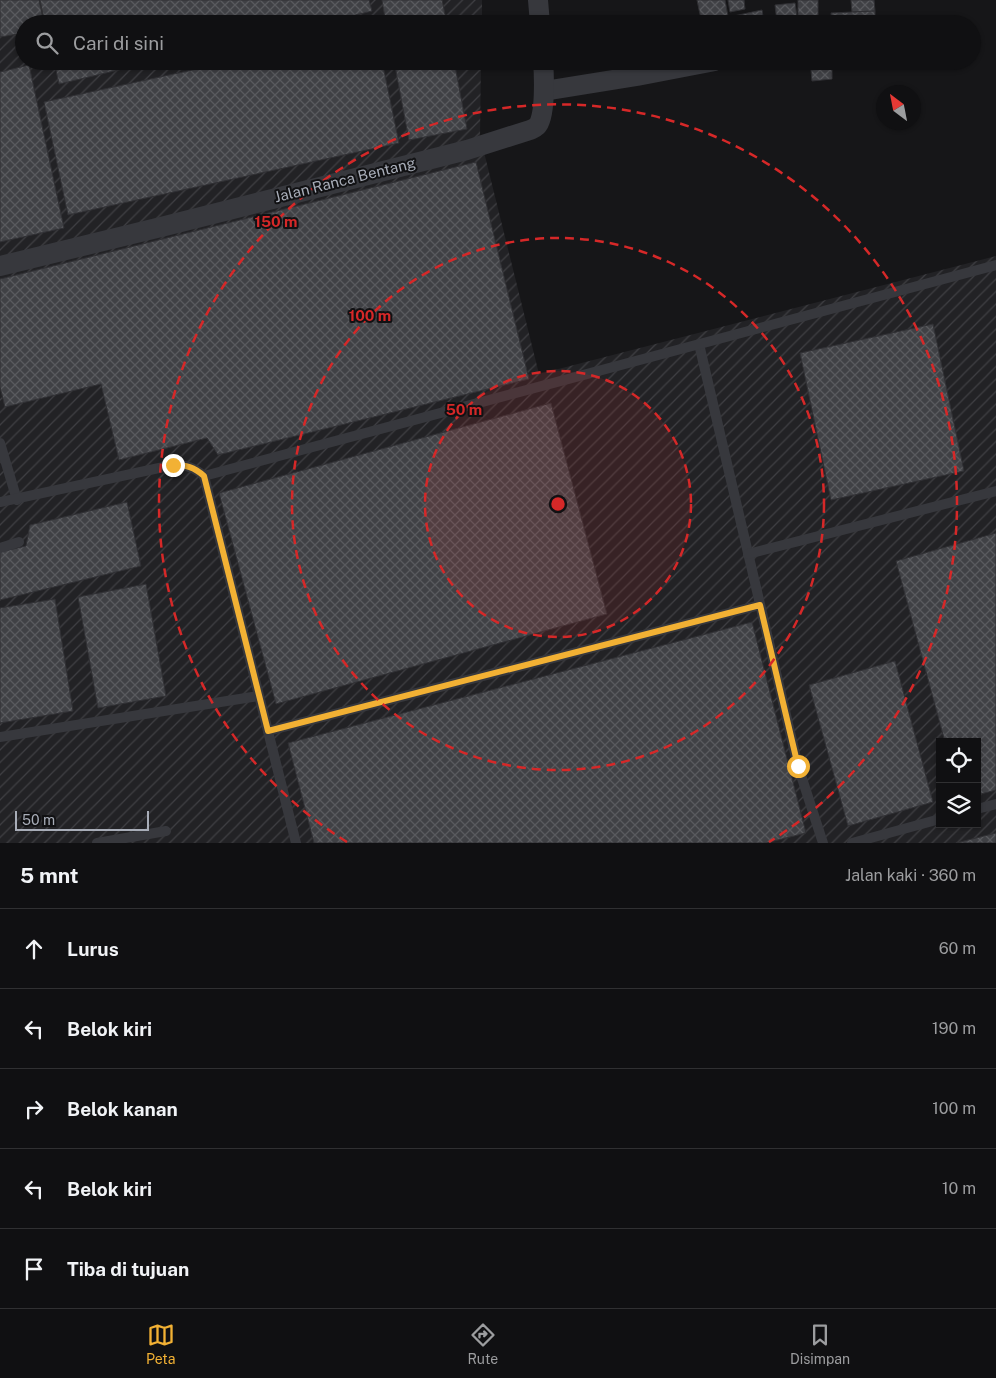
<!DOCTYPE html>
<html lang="id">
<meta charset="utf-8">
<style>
:root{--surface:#101012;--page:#19191b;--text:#f1f3f6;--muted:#9c9d9f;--line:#303032;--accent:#f2b134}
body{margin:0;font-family:"Public Sans",sans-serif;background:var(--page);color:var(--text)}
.controls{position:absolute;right:15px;bottom:15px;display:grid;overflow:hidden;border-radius:0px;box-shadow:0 1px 4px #0004}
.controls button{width:45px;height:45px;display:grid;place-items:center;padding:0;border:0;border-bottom:1px solid var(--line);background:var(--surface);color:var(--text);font:25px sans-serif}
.compass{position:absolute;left:876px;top:85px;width:45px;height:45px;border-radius:50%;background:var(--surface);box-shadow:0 1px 4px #0004;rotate:328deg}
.scale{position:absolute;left:15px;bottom:12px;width:134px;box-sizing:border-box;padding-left:5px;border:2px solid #a8adb8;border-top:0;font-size:14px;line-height:18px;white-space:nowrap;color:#a8adb8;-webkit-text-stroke:4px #111113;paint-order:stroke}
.stop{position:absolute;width:15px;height:15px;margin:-11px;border:4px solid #f2b134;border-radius:50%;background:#fff}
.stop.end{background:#f2b134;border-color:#fff;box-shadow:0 1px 5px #0008}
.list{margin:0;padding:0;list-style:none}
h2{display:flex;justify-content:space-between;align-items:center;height:65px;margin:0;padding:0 20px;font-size:21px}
h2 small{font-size:16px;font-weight:400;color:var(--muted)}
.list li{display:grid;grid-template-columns:32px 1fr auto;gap:15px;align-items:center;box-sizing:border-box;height:80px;padding:0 20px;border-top:1px solid var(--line)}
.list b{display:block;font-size:19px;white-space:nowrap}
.list em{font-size:16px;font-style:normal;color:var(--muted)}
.icon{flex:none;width:28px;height:28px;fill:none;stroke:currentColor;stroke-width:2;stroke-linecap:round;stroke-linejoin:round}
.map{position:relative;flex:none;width:996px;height:843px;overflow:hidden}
.search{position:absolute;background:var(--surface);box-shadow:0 1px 4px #0004;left:15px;right:15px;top:15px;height:55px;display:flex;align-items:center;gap:12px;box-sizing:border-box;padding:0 18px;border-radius:28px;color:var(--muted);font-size:19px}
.sheet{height:465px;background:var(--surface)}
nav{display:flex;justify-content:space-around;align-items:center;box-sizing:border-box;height:70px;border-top:1px solid var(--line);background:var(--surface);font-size:14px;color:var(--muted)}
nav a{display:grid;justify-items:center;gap:2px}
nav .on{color:var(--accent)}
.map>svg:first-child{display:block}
.industrial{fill:url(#industrial-furrows);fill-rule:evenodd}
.building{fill:url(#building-cross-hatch);stroke:#303034}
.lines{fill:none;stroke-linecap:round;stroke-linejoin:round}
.service{stroke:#37383d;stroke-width:10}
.minor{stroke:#37383d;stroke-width:20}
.route{stroke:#f2b134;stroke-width:6}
.ring{fill:none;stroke:#d62828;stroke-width:2.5;stroke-dasharray:9 6}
.labels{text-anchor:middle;stroke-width:4;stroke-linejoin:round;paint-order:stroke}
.street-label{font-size:15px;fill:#a8adb8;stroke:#111113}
.centre{fill:#d62828;stroke:#111113;stroke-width:2.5}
.ring-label{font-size:15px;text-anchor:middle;font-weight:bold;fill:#d62828;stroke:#111113;stroke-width:4;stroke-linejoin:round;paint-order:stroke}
</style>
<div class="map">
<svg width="996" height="843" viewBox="0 0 996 843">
<defs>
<pattern id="industrial-furrows" width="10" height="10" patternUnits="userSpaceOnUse" patternTransform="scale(1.25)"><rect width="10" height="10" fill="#222225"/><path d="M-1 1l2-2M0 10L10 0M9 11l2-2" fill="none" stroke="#3f3f43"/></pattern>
<pattern id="building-cross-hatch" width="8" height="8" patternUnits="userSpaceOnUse" patternTransform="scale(1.25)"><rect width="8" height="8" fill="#404145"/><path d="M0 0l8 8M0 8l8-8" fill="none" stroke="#595a5e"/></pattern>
</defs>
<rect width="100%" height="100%" fill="#161618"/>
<path class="industrial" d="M 0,0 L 482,0 L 482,24 L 24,24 L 24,61 L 481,61 L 480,136 L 539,374 L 996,256 L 996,843 L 0,843 ZM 940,742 L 977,742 L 977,824 L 940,824 Z"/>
<g class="building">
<path d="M 0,0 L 39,0 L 44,24 L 24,24 L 24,33 L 0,37 Z"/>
<path d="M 40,0 L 369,0 L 372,11 L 319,24 L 45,24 Z"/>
<path d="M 382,0 L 442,0 L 447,24 L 386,24 Z"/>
<path d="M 697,0 L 725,0 L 729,22 L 718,24 L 702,24 Z"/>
<path d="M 728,0 L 744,0 L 745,9 L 730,12 Z"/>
<path d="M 798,0 L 818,0 L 818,17 L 798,18 Z"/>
<path d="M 851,0 L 874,0 L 875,11 L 852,12 Z"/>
<path d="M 795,3 L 798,24 L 777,22 L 775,5 Z"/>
<path d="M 762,10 L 764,23 L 731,24 L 729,17 Z"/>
<path d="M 875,11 L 875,24 L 832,24 L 831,13 Z"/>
<path d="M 54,61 L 157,61 L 59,84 Z"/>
<path d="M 234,61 L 382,61 L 399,143 L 68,215 L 44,102 Z"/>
<path d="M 394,61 L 454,61 L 467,129 L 409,140 Z"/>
<path d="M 776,61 L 787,61 L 787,66 L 777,67 Z"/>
<path d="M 29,65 L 64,228 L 0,242 L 0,72 Z"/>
<path d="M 832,68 L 832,79 L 812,81 L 811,70 Z"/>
<path d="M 476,162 L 529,379 L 218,455 L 207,438 L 119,460 L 101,384 L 5,407 L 0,387 L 0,279 Z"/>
<path d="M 933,324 L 964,471 L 831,500 L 800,353 Z"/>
<path d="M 551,403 L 607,614 L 276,704 L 219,493 Z"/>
<path d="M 127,502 L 141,566 L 0,600 L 0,552 L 26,546 L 30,525 Z"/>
<path d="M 996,533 L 996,790 L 977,795 L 977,742 L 945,742 L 896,561 Z"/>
<path d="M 146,584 L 166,696 L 98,708 L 78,597 Z"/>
<path d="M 55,599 L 73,711 L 0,723 L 0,608 Z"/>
<path d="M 752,622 L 806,833 L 766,843 L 314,843 L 288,743 Z"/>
<path d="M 895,661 L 933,802 L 848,826 L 809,685 Z"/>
<path d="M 996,833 L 996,843 L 956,843 Z"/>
</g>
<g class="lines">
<g class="service">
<path d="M 699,344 L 798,766 L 823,843"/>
<path d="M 0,443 L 17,500"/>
<path d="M 204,476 L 996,265"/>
<path d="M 0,502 L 173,465 C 186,465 194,467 204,476 L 296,843"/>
<path d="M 0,548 L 19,542"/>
<path d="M 748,554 L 996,491"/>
<path d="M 268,731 L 760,605"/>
<path d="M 0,737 L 258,696"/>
<path d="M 977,809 L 996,804"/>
<path d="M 97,843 L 166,831"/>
<path d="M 852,843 L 940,819"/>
</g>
<g class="minor">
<path d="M 538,0 L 540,24"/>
<path d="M 544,91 L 637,76 L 715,61"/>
<path d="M 0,266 L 161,227 L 467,150 L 530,130 C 532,129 535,128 537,126 C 546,118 544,73 543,61"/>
</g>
</g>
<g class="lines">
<path class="route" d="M 173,465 C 186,465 194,467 204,476 L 268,731 L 760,605 L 798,766"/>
</g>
<circle cx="558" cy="504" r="133" fill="#d62828" fill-opacity=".12"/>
<g class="ring">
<circle cx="558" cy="504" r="133"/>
<circle cx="558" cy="504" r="266"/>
<path d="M347 842A399 399 0 1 1 769 842"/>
</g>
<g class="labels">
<g class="street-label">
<text transform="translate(345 180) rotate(-14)" y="5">Jalan Ranca Bentang</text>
</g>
</g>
<circle cx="558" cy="504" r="8" class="centre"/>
<g class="ring-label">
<text x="276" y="227">150 m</text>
<text x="370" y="321">100 m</text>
<text x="464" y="415">50 m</text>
</g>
</svg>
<div class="controls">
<button><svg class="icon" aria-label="locate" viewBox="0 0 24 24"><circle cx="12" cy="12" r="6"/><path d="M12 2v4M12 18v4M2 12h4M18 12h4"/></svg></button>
<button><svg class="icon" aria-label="layers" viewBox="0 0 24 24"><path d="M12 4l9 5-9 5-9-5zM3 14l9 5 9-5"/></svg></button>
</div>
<svg class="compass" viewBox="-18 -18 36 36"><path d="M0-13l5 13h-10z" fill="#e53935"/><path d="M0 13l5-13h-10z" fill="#9c9d9f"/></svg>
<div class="scale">50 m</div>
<div class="stop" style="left:798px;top:766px"></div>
<div class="stop end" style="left:173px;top:465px"></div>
<div class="search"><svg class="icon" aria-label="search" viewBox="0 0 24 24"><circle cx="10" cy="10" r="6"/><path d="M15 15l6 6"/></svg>Cari di sini</div>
</div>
<section class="sheet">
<h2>5 mnt<small>Jalan kaki · 360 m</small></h2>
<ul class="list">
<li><svg class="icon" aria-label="ahead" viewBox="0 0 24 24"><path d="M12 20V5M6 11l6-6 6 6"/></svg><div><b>Lurus</b></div><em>60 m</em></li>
<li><svg class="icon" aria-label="left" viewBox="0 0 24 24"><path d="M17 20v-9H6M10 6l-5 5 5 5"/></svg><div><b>Belok kiri</b></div><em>190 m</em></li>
<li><svg class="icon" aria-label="right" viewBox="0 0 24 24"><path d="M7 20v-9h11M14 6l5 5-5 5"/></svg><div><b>Belok kanan</b></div><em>100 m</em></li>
<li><svg class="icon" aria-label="left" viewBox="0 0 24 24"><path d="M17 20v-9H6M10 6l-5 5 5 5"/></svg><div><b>Belok kiri</b></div><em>10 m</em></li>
<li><svg class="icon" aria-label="arrive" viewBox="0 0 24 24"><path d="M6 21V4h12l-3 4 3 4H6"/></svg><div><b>Tiba di tujuan</b></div></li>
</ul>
</section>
<nav>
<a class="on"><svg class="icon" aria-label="map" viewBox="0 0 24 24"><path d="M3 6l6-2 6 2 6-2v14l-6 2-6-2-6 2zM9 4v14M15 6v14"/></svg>Peta</a>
<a><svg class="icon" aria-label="directions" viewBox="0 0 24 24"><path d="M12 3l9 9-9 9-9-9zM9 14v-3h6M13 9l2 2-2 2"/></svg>Rute</a>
<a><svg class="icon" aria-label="saved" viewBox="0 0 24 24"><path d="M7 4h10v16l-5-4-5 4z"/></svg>Disimpan</a>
</nav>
